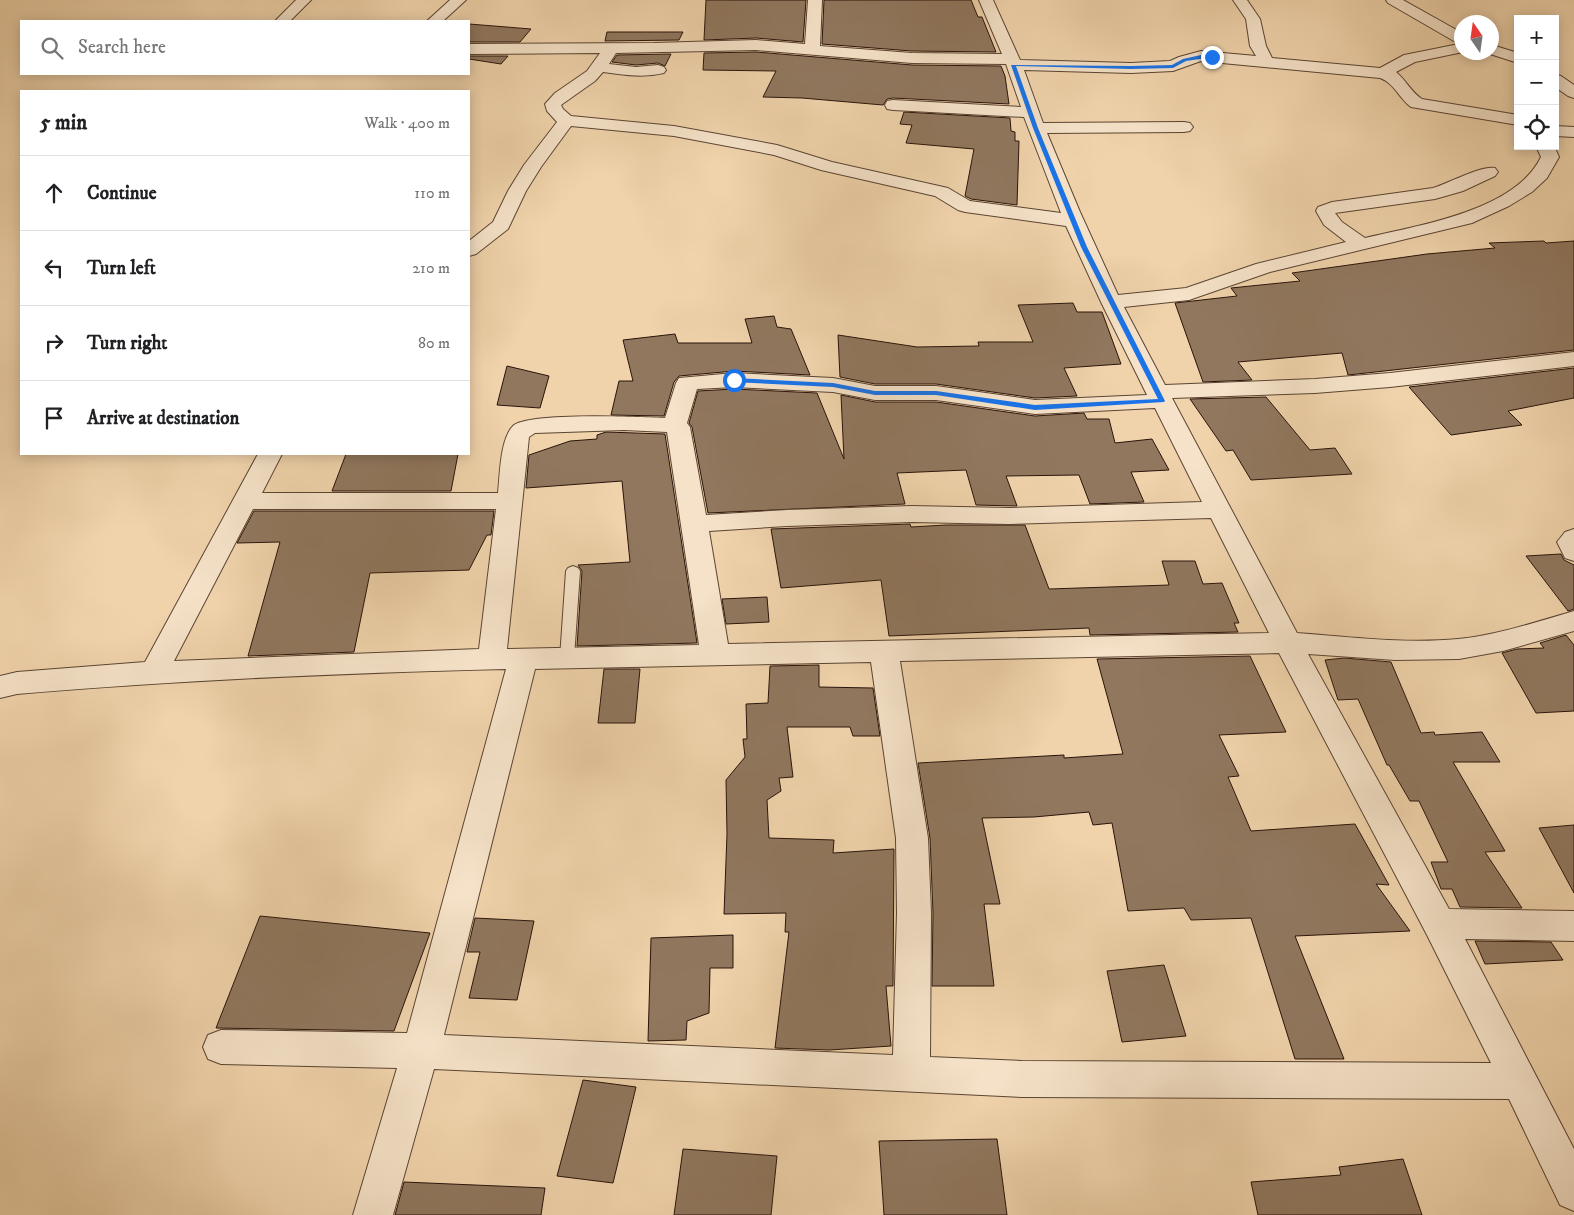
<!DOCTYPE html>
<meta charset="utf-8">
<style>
:root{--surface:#fff;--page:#f6f6f6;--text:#202124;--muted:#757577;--line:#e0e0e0}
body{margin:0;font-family:"IM FELL DW Pica",serif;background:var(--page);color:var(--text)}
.controls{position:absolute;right:15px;top:15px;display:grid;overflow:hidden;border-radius:0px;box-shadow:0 2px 12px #0003}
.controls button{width:45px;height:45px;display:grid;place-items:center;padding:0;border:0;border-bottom:1px solid var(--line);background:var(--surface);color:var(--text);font:25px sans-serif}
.compass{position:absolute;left:1454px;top:15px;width:45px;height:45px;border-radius:50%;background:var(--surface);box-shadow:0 2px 12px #0003;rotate:347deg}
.stop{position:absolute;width:15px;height:15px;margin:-11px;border:4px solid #1a73e8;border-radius:50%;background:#fff}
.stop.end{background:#1a73e8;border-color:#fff;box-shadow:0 1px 5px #0008}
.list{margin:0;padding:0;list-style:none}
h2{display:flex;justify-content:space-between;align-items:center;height:65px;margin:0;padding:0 20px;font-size:21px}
h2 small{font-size:16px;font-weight:400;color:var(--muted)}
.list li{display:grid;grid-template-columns:32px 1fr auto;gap:15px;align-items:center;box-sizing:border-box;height:75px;padding:0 20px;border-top:1px solid var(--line)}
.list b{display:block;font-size:19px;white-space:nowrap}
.list em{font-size:16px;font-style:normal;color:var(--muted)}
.icon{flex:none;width:28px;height:28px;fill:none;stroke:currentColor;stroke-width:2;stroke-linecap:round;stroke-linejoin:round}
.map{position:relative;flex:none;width:1574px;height:1215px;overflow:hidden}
.search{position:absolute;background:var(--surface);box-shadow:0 2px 12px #0003;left:20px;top:20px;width:450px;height:55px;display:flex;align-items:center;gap:12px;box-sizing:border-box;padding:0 18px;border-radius:0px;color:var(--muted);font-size:19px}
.panel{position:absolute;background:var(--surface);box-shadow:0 2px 12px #0003;left:20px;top:90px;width:450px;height:365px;border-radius:0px}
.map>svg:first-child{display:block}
.building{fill:#90775e;stroke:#29140b}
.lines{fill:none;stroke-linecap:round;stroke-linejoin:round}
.service-casing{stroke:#5b4433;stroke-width:2}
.minor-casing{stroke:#5b4433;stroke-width:2}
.service{fill:#f5e2c8;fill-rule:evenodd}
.minor{fill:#f5e2c8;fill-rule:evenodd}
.route{fill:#1a73e8}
</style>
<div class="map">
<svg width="1574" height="1215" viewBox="0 0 1574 1215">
<rect width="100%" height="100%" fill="#f0d3ab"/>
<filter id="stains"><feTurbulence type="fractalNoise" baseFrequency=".004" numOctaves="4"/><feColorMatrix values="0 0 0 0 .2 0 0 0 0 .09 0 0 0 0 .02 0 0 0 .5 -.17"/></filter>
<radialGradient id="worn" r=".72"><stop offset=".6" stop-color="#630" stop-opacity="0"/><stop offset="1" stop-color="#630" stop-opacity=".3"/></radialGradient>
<g class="building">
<path d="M 706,0 L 806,0 L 803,42 L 756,38 L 704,40 Z"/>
<path d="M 824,0 L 971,0 L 978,17 L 982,17 L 996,52 L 912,51 L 822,44 Z"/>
<path d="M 469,24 L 531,29 L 520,42 L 469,42 Z"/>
<path d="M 607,32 L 683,32 L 679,40 L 605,41 Z"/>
<path d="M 756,52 L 912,65 L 1001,66 L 1005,76 L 1009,104 L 893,98 L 887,99 L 883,105 L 802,98 L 763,97 L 776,71 L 703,70 L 704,53 Z"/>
<path d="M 671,54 L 665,66 L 658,63 L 636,65 L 612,62 L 617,55 Z"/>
<path d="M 469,56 L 508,56 L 501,64 L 469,59 Z"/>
<path d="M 904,112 L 1010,118 L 1011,131 L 1015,132 L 1015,141 L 1019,141 L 1017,205 L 971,199 L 965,196 L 974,149 L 906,143 L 912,125 L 900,124 Z"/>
<path d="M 1544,241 L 1546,243 L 1574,241 L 1574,350 L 1348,375 L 1342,353 L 1238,362 L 1252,380 L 1203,382 L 1175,303 L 1237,296 L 1231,288 L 1300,281 L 1292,273 L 1427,254 L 1495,248 L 1489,243 Z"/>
<path d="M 1073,303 L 1077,312 L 1102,312 L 1121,364 L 1064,368 L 1077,396 L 1035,398 L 936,384 L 875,384 L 840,377 L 838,335 L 917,347 L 979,346 L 978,342 L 1033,342 L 1018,305 Z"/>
<path d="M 774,316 L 777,327 L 791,329 L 810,375 L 734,371 L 679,376 L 674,382 L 664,416 L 611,415 L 619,381 L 633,381 L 623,340 L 675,334 L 678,343 L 752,343 L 745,319 Z"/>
<path d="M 507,366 L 549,376 L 540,408 L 497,405 Z"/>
<path d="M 1574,368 L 1574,398 L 1508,411 L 1522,425 L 1451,435 L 1409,387 Z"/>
<path d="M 734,389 L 817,393 L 844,459 L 841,395 L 875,402 L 936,402 L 1035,416 L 1084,413 L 1087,419 L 1109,419 L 1115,443 L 1152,439 L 1169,470 L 1131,472 L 1144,502 L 1090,504 L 1079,475 L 1006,476 L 1017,506 L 976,505 L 966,470 L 897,473 L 905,504 L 708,513 L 692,427 L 689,423 L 698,391 Z"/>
<path d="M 1266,397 L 1310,450 L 1335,448 L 1352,474 L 1251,480 L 1233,450 L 1226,451 L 1190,399 Z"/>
<path d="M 606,432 L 665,434 L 697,643 L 577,646 L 582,571 L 578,565 L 630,562 L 622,481 L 526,488 L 529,455 L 570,441 L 597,439 L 597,435 Z"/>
<path d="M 346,454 L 458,454 L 451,491 L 332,491 Z"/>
<path d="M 254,511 L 494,511 L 491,535 L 487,535 L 469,570 L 370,573 L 354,652 L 248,656 L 280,542 L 237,543 Z"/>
<path d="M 910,524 L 911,527 L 946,525 L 1025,525 L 1049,589 L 1169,585 L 1162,561 L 1195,561 L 1203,584 L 1222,583 L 1239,623 L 1234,623 L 1238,632 L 1090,635 L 1089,628 L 889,636 L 881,580 L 781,588 L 771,529 Z"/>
<path d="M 1561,554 L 1564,560 L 1574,565 L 1574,609 L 1568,611 L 1526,556 Z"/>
<path d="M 767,597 L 769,622 L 726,624 L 722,599 Z"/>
<path d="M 1566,635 L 1574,645 L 1574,711 L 1536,713 L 1502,653 L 1517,649 L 1544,648 L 1540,643 Z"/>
<path d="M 1250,656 L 1286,732 L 1219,735 L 1239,776 L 1228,777 L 1251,831 L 1355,824 L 1389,885 L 1376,884 L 1410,931 L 1295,936 L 1344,1059 L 1295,1059 L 1251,918 L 1191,920 L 1184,908 L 1128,911 L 1112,823 L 1093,825 L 1089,812 L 1034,817 L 982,818 L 1000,904 L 984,904 L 994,986 L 932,986 L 933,913 L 930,838 L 918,763 L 1064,755 L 1064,758 L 1123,754 L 1097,659 Z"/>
<path d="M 1344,658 L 1391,662 L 1421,733 L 1434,732 L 1435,735 L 1482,732 L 1500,762 L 1453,762 L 1505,851 L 1485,852 L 1522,908 L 1460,907 L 1452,889 L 1441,889 L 1431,862 L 1448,862 L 1419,801 L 1410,801 L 1389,765 L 1387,765 L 1358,699 L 1338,700 L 1325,660 Z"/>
<path d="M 819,665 L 819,687 L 873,688 L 880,736 L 853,736 L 850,727 L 787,727 L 793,777 L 779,778 L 781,791 L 767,800 L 769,838 L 834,840 L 833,853 L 894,849 L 893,986 L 886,986 L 891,1046 L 829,1050 L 775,1048 L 789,932 L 785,932 L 786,913 L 724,914 L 727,834 L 726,780 L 745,757 L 743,739 L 747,739 L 746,704 L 768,703 L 770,666 Z"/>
<path d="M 604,669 L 640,669 L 635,723 L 598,723 Z"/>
<path d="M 1574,825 L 1574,893 L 1539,828 Z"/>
<path d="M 260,916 L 430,933 L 394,1031 L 216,1028 Z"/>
<path d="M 475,918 L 534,921 L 517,1000 L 469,998 L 480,952 L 467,952 Z"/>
<path d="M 733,935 L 733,968 L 710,968 L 709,1013 L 687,1021 L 686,1040 L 648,1041 L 651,938 Z"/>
<path d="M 1475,941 L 1551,942 L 1563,960 L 1485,964 Z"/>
<path d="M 1164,965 L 1186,1036 L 1122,1042 L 1107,971 Z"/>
<path d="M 583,1080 L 636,1087 L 613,1183 L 557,1176 Z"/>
<path d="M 997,1139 L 1007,1215 L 884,1215 L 879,1141 Z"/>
<path d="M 683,1149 L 777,1156 L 771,1215 L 674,1215 Z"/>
<path d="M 1403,1159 L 1422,1215 L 1258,1215 L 1251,1182 L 1341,1175 L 1339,1167 Z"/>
<path d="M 404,1182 L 545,1188 L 541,1215 L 395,1215 Z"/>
</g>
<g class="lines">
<g class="service-casing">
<path id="service" d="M 573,566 L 578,568 L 580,571 L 574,658 L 572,662 L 567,663 L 562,662 L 560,658 L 566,571 L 568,568 Z"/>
</g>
<g class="minor-casing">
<g id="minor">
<path d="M 296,0 L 311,0 L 290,21 L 275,21 Z"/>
<path d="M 450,0 L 466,0 L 443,21 L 427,21 Z"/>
<path d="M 808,0 L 822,0 L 820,46 L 912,53 L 1002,54 L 979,0 L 993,0 L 1020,60 L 1131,63 L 1170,61 L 1179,57 L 1201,51 L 1256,56 L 1250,46 L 1246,19 L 1233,0 L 1247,0 L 1260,19 L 1266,46 L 1272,58 L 1380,68 L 1404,55 L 1459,44 L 1388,3 L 1386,0 L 1403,0 L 1462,33 L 1463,52 L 1415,62 L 1396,72 C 1406,80 1411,92 1422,99 L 1518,115 L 1518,125 L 1411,107 C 1399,98 1394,83 1380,78 L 1201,61 L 1173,71 L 1131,73 L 1024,70 L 1043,123 L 1184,122 L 1190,123 L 1193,127 L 1190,131 L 1184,132 L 1047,133 L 1080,212 L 1118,295 L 1186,288 L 1256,264 L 1346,242 L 1324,225 L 1316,211 L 1318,207 L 1332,202 L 1433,188 C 1449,183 1482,165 1495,168 L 1498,172 L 1495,176 L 1463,191 L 1435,199 L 1335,213 L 1342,222 L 1365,238 C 1419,225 1515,211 1541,157 L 1536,146 L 1554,146 L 1559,157 L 1547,178 L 1532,192 L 1509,206 L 1472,223 L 1270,272 L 1189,300 L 1124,307 L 1165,385 L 1315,379 L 1390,373 L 1574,352 L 1574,366 L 1390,387 L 1315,393 L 1172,398 L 1297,633 C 1351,637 1405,644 1458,639 C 1498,635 1536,622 1574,611 L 1574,631 L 1503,651 L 1459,659 L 1395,660 L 1308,654 L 1449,909 L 1574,911 L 1574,941 L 1465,939 L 1574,1149 L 1574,1211 L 1560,1205 L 1509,1099 L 1022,1097 L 434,1069 L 393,1215 L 353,1215 L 397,1068 L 221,1064 L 208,1059 L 203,1047 L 208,1035 L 221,1030 L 407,1033 L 506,669 C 343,673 180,680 17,694 L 0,698 L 0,676 L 17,672 L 145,662 L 258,454 L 282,454 L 262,493 L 498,493 C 500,475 500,439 513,426 C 527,412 641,417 665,418 L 676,383 L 679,378 L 734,373 L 833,378 L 875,386 L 936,386 L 1035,400 L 1147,395 L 1101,302 L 1066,226 L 965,212 L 958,210 L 935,196 L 821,170 L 774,155 L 674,136 L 571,126 L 541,167 L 526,191 L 508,229 L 476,254 L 469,256 L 469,241 L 493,222 L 508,191 L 524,165 L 557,122 L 547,111 L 545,104 L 555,93 L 587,71 L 600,53 L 469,54 L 469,44 L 654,43 L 756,40 L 805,44 ZM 756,50 L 912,63 L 1006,64 L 1021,107 L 893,100 L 887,101 L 885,105 L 887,109 L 893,110 L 1024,117 L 1061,213 L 970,201 L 948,188 L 832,162 L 777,145 L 674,126 L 571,116 L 563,109 L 561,105 L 595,81 L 603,72 C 624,75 643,78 664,73 L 666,70 L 664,67 L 658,65 L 636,67 L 609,64 L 616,53 ZM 734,387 L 833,392 L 875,400 L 936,400 L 1035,414 L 1155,408 L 1202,502 L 1009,508 L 912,506 L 787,510 L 706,515 L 690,427 L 687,423 L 697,389 ZM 624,430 L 667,432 L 699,645 L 507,649 L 529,437 L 535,433 ZM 253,509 L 496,509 L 479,649 L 174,661 ZM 1211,518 L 1269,633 L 728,644 L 709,531 L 787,526 L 912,522 L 1009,524 ZM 1279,653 L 1427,935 L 1491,1063 L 1022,1061 L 930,1057 L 931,913 L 928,838 L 900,661 ZM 871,662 L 896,838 L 897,913 L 893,1055 L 444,1035 L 535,669 Z"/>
<path d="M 1492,45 L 1518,53 L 1518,63 L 1487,53 L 1492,52 Z"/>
<path d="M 1555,74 L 1561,76 L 1574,85 L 1574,98 L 1568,96 L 1555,87 Z"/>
<path d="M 1555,126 L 1574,127 L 1574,137 L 1555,136 Z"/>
<path d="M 1574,529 L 1574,561 L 1565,558 L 1557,542 L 1565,532 Z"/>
</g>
</g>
<use href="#service" class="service"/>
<use href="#minor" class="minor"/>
</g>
<path class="route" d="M 1201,55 L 1214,57 L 1186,61 L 1173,68 L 1131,69 L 1016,66 L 1038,128 L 1087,247 L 1165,401 L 1164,402 L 1035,410 L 936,395 L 875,395 L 833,387 L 731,382 L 730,380 L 734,378 L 833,383 L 875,391 L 936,391 L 1035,405 L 1158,399 L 1081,247 L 1033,128 L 1011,65 L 1131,66 L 1172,65 L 1183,59 Z"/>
<rect width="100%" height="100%" filter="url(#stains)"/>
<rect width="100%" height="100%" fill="url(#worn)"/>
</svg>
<div class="controls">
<button>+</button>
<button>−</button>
<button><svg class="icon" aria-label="locate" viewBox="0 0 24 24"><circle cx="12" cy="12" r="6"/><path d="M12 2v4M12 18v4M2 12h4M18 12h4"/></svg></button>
</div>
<svg class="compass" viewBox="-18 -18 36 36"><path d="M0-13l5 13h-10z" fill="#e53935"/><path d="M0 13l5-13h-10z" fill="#757577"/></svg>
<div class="stop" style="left:734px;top:380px"></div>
<div class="stop end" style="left:1212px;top:57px"></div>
<div class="search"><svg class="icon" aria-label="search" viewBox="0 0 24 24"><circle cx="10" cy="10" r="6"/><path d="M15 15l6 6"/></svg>Search here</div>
<section class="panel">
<h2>5 min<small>Walk · 400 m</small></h2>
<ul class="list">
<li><svg class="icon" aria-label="ahead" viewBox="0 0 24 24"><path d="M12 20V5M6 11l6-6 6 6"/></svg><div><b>Continue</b></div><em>110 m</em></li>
<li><svg class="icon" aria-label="left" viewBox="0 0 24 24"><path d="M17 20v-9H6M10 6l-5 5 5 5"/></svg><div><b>Turn left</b></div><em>210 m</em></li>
<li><svg class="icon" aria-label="right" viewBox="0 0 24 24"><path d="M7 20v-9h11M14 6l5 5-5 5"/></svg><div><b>Turn right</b></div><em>80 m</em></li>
<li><svg class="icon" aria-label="arrive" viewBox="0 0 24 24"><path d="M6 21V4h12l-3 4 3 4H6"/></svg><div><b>Arrive at destination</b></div></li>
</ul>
</section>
</div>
